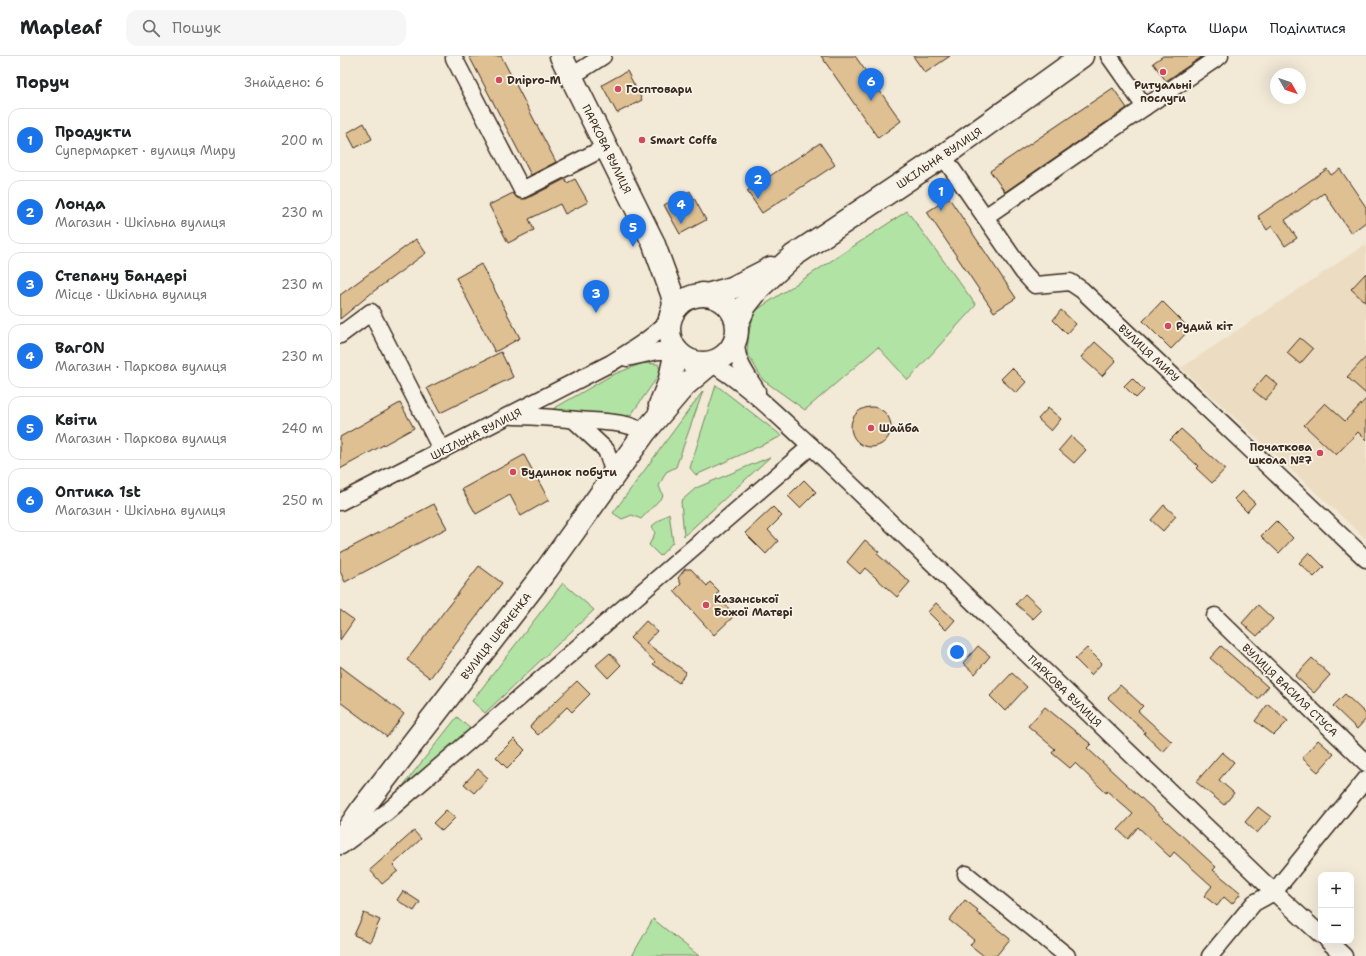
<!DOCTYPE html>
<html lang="uk">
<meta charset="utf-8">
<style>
:root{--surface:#fff;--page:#f6f6f6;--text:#202124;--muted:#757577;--line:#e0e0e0;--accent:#1a73e8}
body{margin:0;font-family:"Shantell Sans",sans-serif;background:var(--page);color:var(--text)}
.controls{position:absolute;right:12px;bottom:12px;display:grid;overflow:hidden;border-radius:8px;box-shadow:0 4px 16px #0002}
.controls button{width:36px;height:36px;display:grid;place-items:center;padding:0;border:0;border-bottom:1px solid var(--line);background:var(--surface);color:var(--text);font:20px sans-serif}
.compass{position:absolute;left:930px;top:12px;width:36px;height:36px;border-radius:50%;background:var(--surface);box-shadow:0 4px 16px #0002;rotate:130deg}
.you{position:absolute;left:617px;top:596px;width:14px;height:14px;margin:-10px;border:3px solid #fff;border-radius:50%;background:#1a73e8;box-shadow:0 0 0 6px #1a73e833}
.badge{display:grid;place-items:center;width:26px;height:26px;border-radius:50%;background:var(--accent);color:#fff;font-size:13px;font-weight:700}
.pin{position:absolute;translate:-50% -33px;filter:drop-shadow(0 1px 2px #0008)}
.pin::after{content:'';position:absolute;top:21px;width:14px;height:12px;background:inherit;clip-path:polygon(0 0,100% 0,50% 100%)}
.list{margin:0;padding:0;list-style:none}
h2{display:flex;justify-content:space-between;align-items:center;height:52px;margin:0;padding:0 16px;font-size:17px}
h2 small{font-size:13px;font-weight:400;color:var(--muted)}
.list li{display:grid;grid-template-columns:26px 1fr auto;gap:12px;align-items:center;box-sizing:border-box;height:64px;margin:0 8px 8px;padding:0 8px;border:1px solid var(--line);border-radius:12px}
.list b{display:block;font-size:15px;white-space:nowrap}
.list p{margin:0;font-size:13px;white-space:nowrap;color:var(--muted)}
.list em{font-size:13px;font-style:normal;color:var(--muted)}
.icon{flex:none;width:22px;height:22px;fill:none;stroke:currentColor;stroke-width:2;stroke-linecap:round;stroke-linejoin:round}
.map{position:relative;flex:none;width:1026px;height:900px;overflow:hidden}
header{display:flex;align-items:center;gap:24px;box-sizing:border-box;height:56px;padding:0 20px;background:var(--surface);border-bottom:1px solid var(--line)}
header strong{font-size:19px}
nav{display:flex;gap:22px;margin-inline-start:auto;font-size:14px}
.search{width:280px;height:36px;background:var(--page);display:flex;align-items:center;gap:10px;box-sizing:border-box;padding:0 14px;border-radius:12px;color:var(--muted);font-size:15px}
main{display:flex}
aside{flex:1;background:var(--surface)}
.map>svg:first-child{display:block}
.built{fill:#ecddc2}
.green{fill:#b1e3a4;stroke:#768661}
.building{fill:#dec092;stroke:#3b2a1e}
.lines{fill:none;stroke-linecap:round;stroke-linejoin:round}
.street-casing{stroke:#3b2a1e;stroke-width:19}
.secondary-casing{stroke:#3b2a1e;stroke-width:25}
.street{stroke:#f7f3e8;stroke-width:16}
.secondary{stroke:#f7f3e8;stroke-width:22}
.poi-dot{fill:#d1495b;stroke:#f7f3e8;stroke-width:1.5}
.labels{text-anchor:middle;stroke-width:3.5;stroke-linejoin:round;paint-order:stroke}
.poi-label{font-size:11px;font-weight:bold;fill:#3b2a1e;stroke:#f7f3e8;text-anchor:start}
.street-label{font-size:11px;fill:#3b2a1e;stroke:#f7f3e8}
</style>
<header>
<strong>Mapleaf</strong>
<div class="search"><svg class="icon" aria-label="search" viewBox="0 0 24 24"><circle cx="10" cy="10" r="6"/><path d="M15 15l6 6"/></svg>Пошук</div>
<nav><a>Карта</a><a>Шари</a><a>Поділитися</a></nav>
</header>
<main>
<aside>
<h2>Поруч<small>Знайдено: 6</small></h2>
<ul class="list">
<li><span class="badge">1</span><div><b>Продукти</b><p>Супермаркет · вулиця Миру</p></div><em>200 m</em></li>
<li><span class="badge">2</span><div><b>Лонда</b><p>Магазин · Шкільна вулиця</p></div><em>230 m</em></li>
<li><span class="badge">3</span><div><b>Степану Бандері</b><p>Місце · Шкільна вулиця</p></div><em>230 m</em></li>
<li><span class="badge">4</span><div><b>ВагON</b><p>Магазин · Паркова вулиця</p></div><em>230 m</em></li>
<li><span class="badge">5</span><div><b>Квiти</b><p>Магазин · Паркова вулиця</p></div><em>240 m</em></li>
<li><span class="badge">6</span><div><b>Оптика 1st</b><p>Магазин · Шкільна вулиця</p></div><em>250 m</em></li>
</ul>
</aside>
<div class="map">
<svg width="1026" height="900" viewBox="0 0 1026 900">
<rect width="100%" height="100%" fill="#f2e9d7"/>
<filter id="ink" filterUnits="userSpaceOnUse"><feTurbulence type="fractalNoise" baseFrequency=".025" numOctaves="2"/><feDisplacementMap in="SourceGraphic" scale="8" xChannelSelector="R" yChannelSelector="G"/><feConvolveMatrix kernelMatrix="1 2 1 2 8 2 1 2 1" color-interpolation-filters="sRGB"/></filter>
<g filter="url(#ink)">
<path class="built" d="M 1026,188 L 1026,483 L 841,312 Z"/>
<g class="green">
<path d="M 567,155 L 636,249 L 568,324 L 538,291 L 465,354 L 423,324 L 407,297 L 409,275 L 415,255 Z"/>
<path d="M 303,307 L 318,308 L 321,316 L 291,359 L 273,362 L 213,353 L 272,319 Z"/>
<path d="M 376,329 L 442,380 L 356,419 L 350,412 Z"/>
<path d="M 363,335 L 336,411 L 326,416 L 319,430 L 323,440 L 301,463 L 292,459 L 282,463 L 273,457 Z"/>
<path d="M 430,401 L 344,480 L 341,445 L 356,432 Z"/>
<path d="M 329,457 L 333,486 L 320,500 L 309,489 L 315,477 L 312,470 Z"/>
<path d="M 223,527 L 254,554 L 145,657 L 132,645 Z"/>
<path d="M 117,661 L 132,674 L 48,749 Z"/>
<path d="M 313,863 L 359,900 L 292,900 Z"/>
</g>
<g class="building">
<path d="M 129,0 L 161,0 L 216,106 L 191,119 Z"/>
<path d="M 481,0 L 515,0 L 561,65 L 538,82 Z"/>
<path d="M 573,0 L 610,0 L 585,17 Z"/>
<path d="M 823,0 L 863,0 L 826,25 L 813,7 Z"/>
<path d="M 287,15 L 302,44 L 277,57 L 262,29 Z"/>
<path d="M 773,32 L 787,52 L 665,136 L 650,115 Z"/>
<path d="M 24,67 L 32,83 L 15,92 L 7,77 Z"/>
<path d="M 480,87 L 495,109 L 422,157 L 407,135 Z"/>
<path d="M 987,113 L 991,119 L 1000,113 L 1026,151 L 1026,166 L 1011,177 L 984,137 L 945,164 L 957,182 L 945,190 L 932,170 L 927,174 L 918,160 Z"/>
<path d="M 225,123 L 227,127 L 235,123 L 248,146 L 225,158 L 220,148 L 189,163 L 194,174 L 168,187 L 149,149 L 173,137 L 177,142 L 186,143 Z"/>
<path d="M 350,135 L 366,164 L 340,178 L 324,149 Z"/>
<path d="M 609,142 L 676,242 L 654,256 L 587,156 Z"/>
<path d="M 76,183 L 86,197 L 34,235 L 0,263 L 0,239 Z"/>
<path d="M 141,208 L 180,282 L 155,296 L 116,222 Z"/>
<path d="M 1026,217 L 1026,247 L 1011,233 Z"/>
<path d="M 822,245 L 850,273 L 831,293 L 803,265 Z"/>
<path d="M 721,254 L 736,268 L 727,278 L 713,264 Z"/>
<path d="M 960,282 L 973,293 L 960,308 L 947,297 Z"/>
<path d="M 755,286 L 776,305 L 762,320 L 741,301 Z"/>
<path d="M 161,296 L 173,321 L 100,357 L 87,332 Z"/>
<path d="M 1026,301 L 1026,338 L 1007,321 Z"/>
<path d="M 672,312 L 686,326 L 676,337 L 661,323 Z"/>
<path d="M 926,319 L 938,329 L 925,344 L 913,334 Z"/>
<path d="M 792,322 L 804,334 L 796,342 L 784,330 Z"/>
<path d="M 1026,343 L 1026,384 L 1018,376 L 996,399 L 964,369 L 985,347 L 1005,365 Z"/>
<path d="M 60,347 L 74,372 L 0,413 L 0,381 Z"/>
<circle cx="531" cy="371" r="20"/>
<path d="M 708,352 L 721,363 L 711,375 L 698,363 Z"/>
<path d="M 841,373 L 885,413 L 872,427 L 856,412 L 858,410 L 830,384 Z"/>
<path d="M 731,380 L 746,394 L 734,407 L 719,394 Z"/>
<path d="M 184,399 L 209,444 L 181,460 L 170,439 L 136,458 L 122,433 Z"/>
<path d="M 464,424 L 476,436 L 460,452 L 448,440 Z"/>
<path d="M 902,435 L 915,447 L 907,456 L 894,443 Z"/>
<path d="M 94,448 L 107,472 L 5,526 L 0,515 L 0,497 Z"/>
<path d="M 824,449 L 836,460 L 823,475 L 811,464 Z"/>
<path d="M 433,451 L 442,460 L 428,474 L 438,485 L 426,498 L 405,477 Z"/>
<path d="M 936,465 L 953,482 L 939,497 L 921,480 Z"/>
<path d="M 525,484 L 539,496 L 537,498 L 570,526 L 557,541 L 525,512 L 520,518 L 507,506 Z"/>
<path d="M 969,496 L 984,511 L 974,521 L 959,507 Z"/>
<path d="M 139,510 L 162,527 L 90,622 L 67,604 Z"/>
<path d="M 345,513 L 351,513 L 367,530 L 370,526 L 379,535 L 376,539 L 395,559 L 374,579 L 334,535 L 341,528 L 338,522 Z"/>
<path d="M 685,538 L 702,554 L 693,563 L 676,548 Z"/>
<path d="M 596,547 L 615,564 L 606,574 L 588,556 Z"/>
<path d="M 918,549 L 933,563 L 917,580 L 902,567 Z"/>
<path d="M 0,554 L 14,564 L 0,584 Z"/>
<path d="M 306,565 L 317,575 L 306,587 L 346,616 L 339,627 L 313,608 L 315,606 L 290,582 Z"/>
<path d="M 638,590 L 650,600 L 635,618 L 623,607 Z"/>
<path d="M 881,590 L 928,631 L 918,643 L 870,602 Z"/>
<path d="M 747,592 L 762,607 L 751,619 L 735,603 Z"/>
<path d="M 270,597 L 281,609 L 268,622 L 256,609 Z"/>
<path d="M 972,602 L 990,619 L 974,637 L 955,620 Z"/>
<path d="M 0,610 L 64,658 L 47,681 L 0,646 Z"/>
<path d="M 672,617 L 687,631 L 665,655 L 650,640 Z"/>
<path d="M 237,625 L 250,638 L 232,656 L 227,651 L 198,679 L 190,671 L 193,667 Z"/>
<path d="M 780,629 L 803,650 L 798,655 L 832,686 L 823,696 L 804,678 L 805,676 L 768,642 Z"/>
<path d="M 1005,638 L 1026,658 L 1026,663 L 1017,673 L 993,650 Z"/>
<path d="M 928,648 L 948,665 L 934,679 L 915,665 Z"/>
<path d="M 705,651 L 751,688 L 747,692 L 876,811 L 873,814 L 901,837 L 892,848 L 884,841 L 877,850 L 864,840 L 872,830 L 834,796 L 830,801 L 798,771 L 788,783 L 778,774 L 793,758 L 767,735 L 766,737 L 735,707 L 730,712 L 712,697 L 715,693 L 688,670 Z"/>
<path d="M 174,683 L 185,694 L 167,712 L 156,701 Z"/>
<path d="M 978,684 L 994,698 L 978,716 L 962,702 Z"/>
<path d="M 882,696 L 894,706 L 879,724 L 894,737 L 884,749 L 856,726 Z"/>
<path d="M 138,713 L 148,722 L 134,737 L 124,728 Z"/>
<path d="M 918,751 L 931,761 L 917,777 L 905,766 Z"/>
<path d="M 106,754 L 115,762 L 102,775 L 93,767 Z"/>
<path d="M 74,775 L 81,783 L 53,809 L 58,815 L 42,828 L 30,814 Z"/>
<path d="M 63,835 L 80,846 L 74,855 L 57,844 Z"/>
<path d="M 625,844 L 638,854 L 636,856 L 670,883 L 656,900 L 644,900 L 630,889 L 634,884 L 609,864 Z"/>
<path d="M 24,857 L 40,864 L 30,886 L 14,879 Z"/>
</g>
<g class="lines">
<g class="street-casing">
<g id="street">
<path d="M 769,0 L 805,51 L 880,0"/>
<path d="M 114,2 L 182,134 L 266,91"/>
<path d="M 232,20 L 263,0"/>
<path d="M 603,100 L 683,216 L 695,229 L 730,226 L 742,234 L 1026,503"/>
<path d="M 645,161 L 805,51"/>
<path d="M 0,279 L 31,256 L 102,395"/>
<path d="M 396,283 C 395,305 406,317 417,335"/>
<path d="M 287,302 L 318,295 L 336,295"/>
<path d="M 173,360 C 195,360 216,362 238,364 C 261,366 285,365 305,376"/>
<path d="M 234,364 L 266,394 L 272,411 L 268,426"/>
<path d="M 471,390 L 934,836 L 981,879"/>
<path d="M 0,446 L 271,307 C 292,294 313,282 330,263"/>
<path d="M 875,560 L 1026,707"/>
<path d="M 1,790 L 47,756 L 471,390 C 439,361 408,329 371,307"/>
<path d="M 626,818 L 727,900"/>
<path d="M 988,885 L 1004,900"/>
<path d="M 870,900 L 914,847 L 934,836 L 1026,723"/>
</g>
</g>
<g class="secondary-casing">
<g id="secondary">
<path d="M 221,0 L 313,186 L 332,238 L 334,248 L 330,263"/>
<path d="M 362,238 L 366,239 L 392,232 L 431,212"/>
<circle cx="363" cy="273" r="34"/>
<path d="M 397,268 L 405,250 L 420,231 L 453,200 L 603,100 L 742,0"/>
<path d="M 320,349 L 329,327 L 336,295"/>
<path d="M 0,785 L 22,753 L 207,513 L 305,376 L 345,329 L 371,307"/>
</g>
</g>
<use href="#street" class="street"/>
<use href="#secondary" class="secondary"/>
</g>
</g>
<g class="poi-dot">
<circle cx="823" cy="16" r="4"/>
<circle cx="159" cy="24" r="4"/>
<circle cx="278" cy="33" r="4"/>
<circle cx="302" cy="84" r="4"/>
<circle cx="828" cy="270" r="4"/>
<circle cx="531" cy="372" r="4"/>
<circle cx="980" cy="397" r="4"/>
<circle cx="173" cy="416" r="4"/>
<circle cx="366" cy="549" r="4"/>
</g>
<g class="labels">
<g class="poi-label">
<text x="167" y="28">Dnipro-M</text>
<text x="823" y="33" text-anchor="middle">Ритуальнi<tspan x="823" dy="13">послуги</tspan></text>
<text x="286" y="37">Госптовари</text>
<text x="310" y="88">Smart Coffe</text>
<text x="836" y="274">Рудий кіт</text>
<text x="539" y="376">Шайба</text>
<text x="972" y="395" text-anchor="end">Початкова<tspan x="972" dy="13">школа №7</tspan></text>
<text x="181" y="420">Будинок побути</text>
<text x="374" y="547">Казанської<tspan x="374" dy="13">Божої Матері</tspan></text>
</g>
<g class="street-label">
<text transform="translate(267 93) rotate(64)" y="4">ПАРКОВА ВУЛИЦЯ</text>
<text transform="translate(599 102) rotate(-34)" y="4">ШКІЛЬНА ВУЛИЦЯ</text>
<text transform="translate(809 297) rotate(43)" y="4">ВУЛИЦЯ МИРУ</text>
<text transform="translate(136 378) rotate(-27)" y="4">ШКІЛЬНА ВУЛИЦЯ</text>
<text transform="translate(156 580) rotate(-52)" y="4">ВУЛИЦЯ ШЕВЧЕНКА</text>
<text transform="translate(950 634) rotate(44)" y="4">ВУЛИЦЯ ВАСИЛЯ СТУСА</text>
<text transform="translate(725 635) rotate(44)" y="4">ПАРКОВА ВУЛИЦЯ</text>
</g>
</g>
</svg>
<div class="controls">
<button>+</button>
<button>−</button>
</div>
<svg class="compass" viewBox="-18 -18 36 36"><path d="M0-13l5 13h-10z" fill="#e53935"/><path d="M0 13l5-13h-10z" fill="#757577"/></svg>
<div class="you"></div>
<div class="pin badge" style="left:601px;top:155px">1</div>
<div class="pin badge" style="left:418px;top:143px">2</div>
<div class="pin badge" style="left:256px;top:257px">3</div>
<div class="pin badge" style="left:341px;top:168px">4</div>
<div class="pin badge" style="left:293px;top:191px">5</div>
<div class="pin badge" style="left:531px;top:45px">6</div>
</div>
</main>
